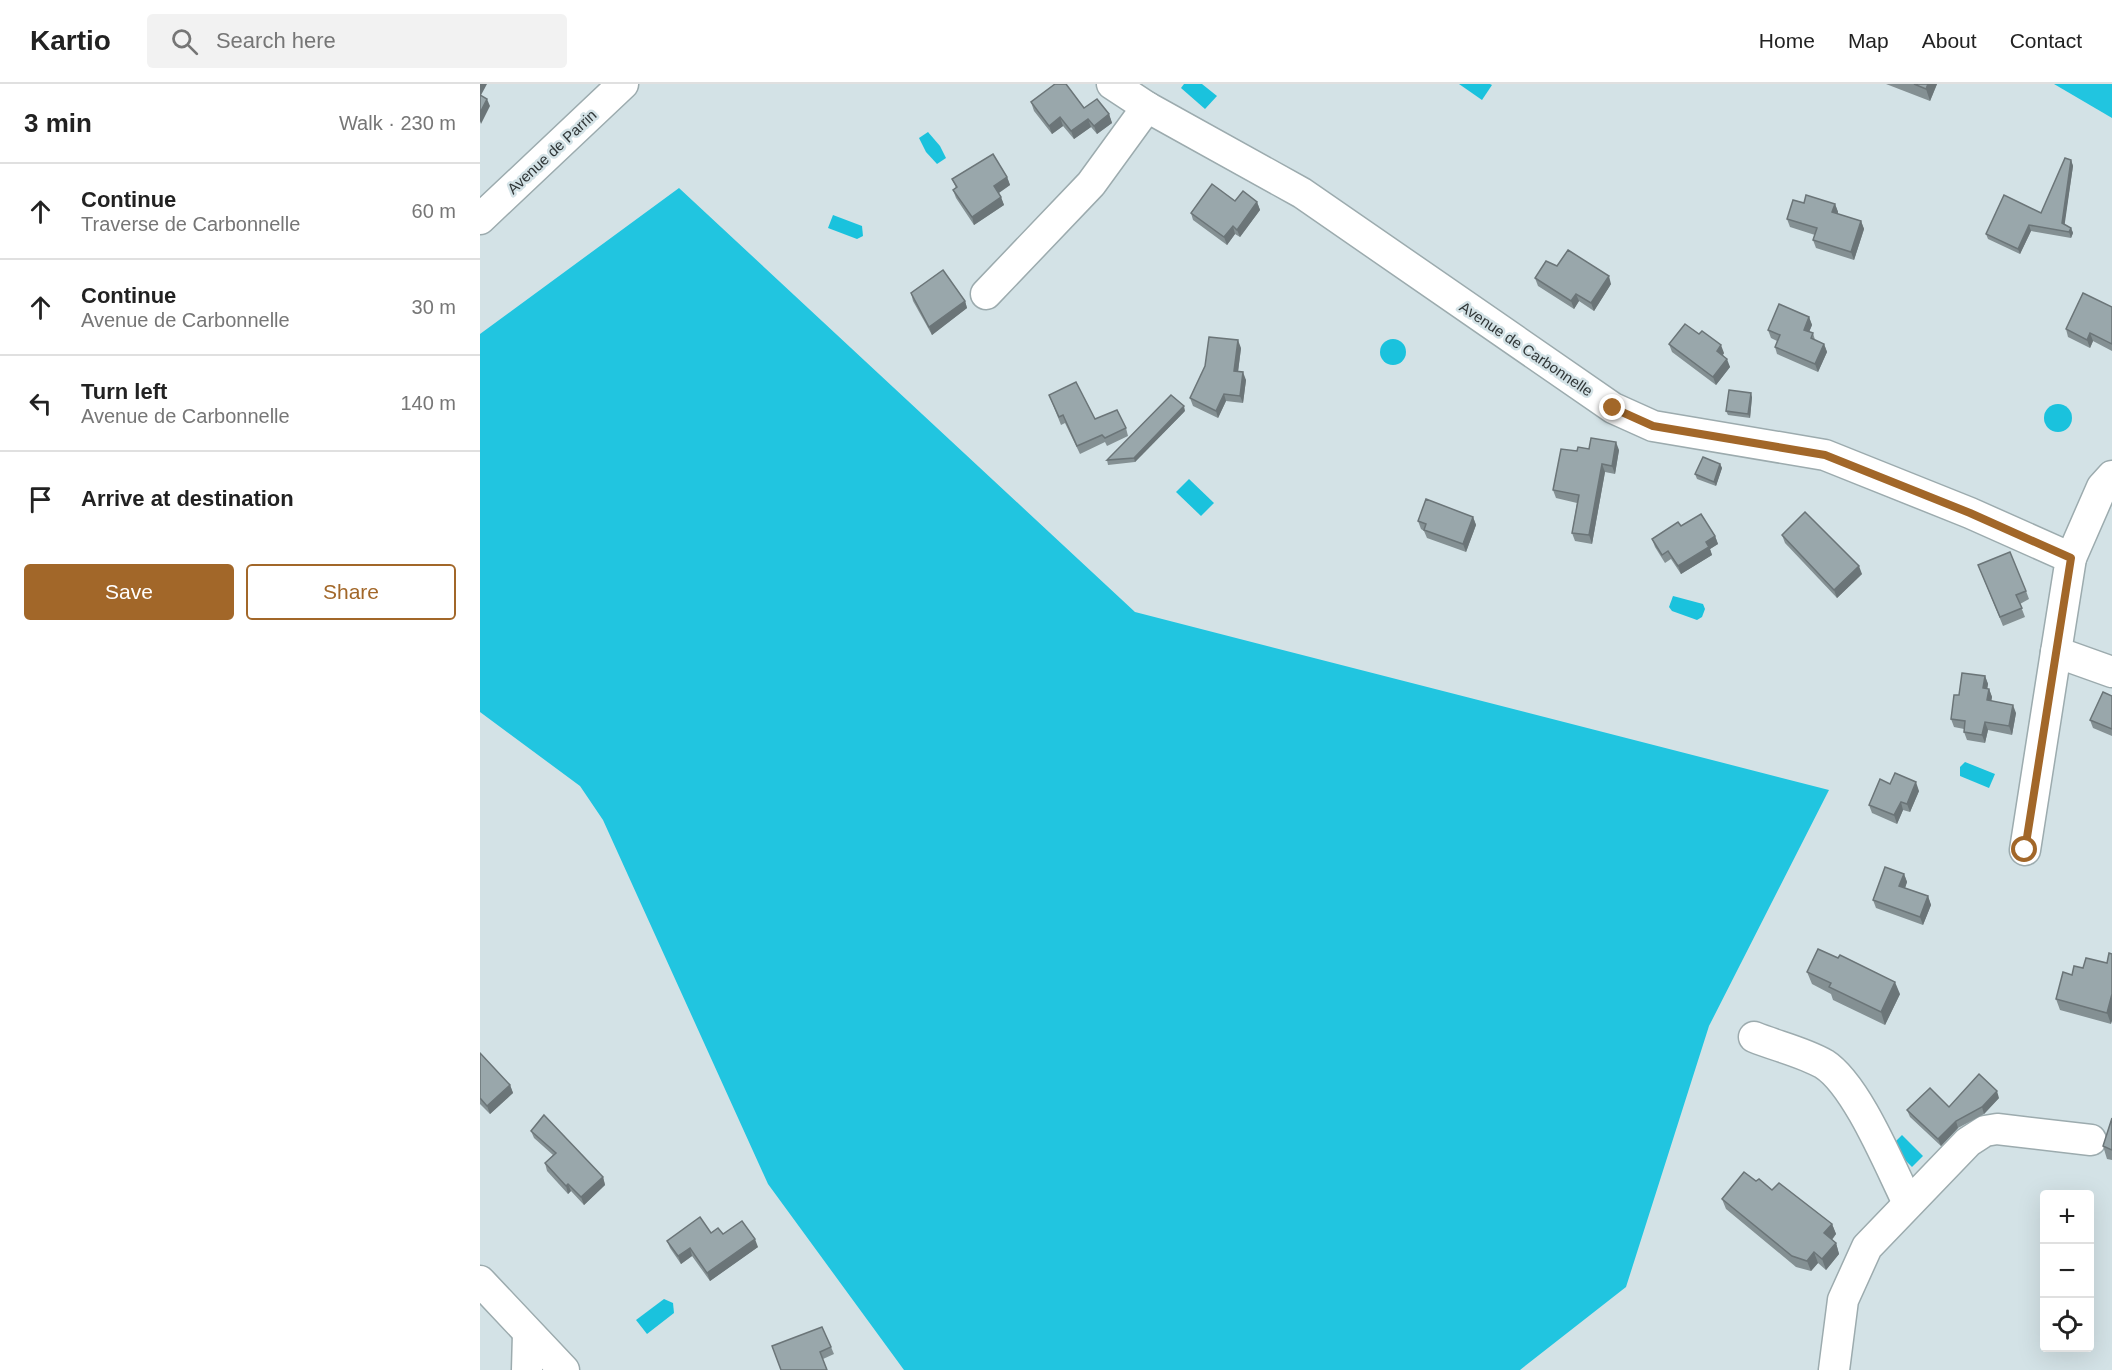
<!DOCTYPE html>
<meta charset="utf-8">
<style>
:root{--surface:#fff;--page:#f2f2f2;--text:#222;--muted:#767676;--line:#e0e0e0;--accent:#a26729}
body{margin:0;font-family:Arial,sans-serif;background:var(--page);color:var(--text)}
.controls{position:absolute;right:18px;bottom:18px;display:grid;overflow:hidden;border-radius:6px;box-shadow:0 6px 24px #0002}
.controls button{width:54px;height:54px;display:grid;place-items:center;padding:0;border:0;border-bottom:2px solid var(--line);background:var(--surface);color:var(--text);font:30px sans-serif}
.stop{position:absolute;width:18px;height:18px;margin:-14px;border:4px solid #a26729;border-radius:50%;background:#fff}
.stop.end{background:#a26729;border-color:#fff;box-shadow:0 2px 6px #0008}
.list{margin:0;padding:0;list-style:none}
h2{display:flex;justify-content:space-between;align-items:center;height:78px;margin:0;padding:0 24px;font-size:26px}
h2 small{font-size:20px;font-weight:400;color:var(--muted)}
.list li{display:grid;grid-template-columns:39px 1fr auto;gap:18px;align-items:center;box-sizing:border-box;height:96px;padding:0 24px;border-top:2px solid var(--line)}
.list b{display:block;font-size:22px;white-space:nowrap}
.list p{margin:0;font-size:20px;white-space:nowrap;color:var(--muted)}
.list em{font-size:20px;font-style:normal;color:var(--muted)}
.actions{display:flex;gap:12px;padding:18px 24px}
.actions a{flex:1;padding:14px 0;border:2px solid var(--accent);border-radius:6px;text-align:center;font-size:21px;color:var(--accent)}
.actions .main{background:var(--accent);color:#fff}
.icon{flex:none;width:33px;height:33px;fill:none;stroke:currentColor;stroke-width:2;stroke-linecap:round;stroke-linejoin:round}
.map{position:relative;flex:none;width:1632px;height:1286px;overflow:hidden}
header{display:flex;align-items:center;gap:36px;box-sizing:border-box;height:84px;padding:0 30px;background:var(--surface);border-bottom:2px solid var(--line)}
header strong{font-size:28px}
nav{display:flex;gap:33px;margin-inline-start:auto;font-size:21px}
.search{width:420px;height:54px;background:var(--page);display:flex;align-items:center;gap:15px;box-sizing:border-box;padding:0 21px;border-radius:6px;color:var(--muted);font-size:22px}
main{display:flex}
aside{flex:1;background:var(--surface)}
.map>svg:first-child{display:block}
.forest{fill:#21c5e0}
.water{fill:#1ac2dd}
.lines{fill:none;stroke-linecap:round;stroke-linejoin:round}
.minor-casing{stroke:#9cabae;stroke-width:33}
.minor{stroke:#fff;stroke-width:30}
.wall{fill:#849093}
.shaded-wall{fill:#6b7578}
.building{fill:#99a7ab;stroke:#6b7578;stroke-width:1.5}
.route{stroke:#a26729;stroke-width:8}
.labels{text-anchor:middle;stroke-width:5;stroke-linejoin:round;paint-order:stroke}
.street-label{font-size:15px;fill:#303637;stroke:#d3e2e6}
</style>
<header>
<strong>Kartio</strong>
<div class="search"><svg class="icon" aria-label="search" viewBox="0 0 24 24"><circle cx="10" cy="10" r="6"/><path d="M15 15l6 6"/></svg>Search here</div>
<nav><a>Home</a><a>Map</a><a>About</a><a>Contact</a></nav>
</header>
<main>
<aside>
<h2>3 min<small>Walk · 230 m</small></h2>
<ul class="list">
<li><svg class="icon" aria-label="ahead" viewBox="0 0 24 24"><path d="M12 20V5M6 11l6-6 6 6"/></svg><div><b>Continue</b><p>Traverse de Carbonnelle</p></div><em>60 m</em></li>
<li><svg class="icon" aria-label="ahead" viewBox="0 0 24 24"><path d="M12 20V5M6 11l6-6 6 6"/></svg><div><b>Continue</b><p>Avenue de Carbonnelle</p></div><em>30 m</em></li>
<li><svg class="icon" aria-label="left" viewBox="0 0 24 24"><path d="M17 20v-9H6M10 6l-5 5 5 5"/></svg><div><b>Turn left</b><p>Avenue de Carbonnelle</p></div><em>140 m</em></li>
<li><svg class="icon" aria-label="arrive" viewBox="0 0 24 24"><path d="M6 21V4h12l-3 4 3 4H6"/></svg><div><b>Arrive at destination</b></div></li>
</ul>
<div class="actions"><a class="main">Save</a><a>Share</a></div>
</aside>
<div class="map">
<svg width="1632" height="1286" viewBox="0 0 1632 1286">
<rect width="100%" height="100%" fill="#d3e2e6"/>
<g class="forest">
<path d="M 1574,0 L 1632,0 L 1632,34 Z"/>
<path d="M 199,104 L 655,528 L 1349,706 L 1229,942 L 1146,1203 L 1040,1286 L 424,1286 L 288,1100 L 123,736 L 100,702 L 0,628 L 0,250 Z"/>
</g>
<g class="water">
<path d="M 704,0 L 722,0 L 737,12 L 725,25 L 701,4 Z"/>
<path d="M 979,0 L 1010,0 L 1012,1 L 1002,16 Z"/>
<path d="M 448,48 L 460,62 L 466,74 L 457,80 L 446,68 L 439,54 Z"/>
<path d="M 353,131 L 382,142 L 383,152 L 377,155 L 348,144 Z"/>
<circle cx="913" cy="268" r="13"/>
<circle cx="1578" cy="334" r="14"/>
<path d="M 709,395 L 734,419 L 721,432 L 696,408 Z"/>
<path d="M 1193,512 L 1223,520 L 1225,525 L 1222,533 L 1217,536 L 1192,527 L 1189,523 Z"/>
<path d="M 1485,678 L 1515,690 L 1509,704 L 1480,692 L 1480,683 Z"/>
<path d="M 1422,1051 L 1443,1072 L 1432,1083 L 1411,1062 Z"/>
<path d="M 184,1215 L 193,1219 L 194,1229 L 167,1250 L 156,1236 Z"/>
</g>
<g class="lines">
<g class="minor-casing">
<g id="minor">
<path d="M 632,0 L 667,23 L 822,109 L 1133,324 L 1173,342 L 1345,371 L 1490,429 L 1591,474 L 1576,568 L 1632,588"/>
<path d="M 0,135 L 143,0"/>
<path d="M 506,210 L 611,100 L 667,23"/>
<path d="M 1591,474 L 1622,403 L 1632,392"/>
<path d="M 1545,766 L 1576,568"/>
<path d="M 1274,953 C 1296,962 1323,968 1344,980 C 1377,1001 1410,1083 1428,1119"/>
<path d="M 0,1197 L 84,1286"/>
<path d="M 47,1286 L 48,1250"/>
<path d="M 1354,1286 L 1363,1216 L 1387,1163 L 1488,1058 L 1505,1047 L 1517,1045 L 1611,1056"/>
</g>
</g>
<use href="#minor" class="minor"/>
</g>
<g class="wall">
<path d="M 1406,0 L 1457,0 L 1450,17 Z"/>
<path d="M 551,18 L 629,30 L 632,39 L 617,50 L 611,43 L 594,55 L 583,42 L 572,50 L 554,27 Z"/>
<path d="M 1591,76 L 1593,82 L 1584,141 L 1591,144 L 1593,149 L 1591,154 L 1551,147 L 1540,170 L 1508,155 L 1506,150 L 1561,129 Z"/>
<path d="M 527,93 L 530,101 L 519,109 L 524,121 L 494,141 L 476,114 L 473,106 L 476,104 L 472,95 Z"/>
<path d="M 755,117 L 777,118 L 780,126 L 760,153 L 755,150 L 747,161 L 713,136 L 711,129 Z"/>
<path d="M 1324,119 L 1355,120 L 1358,128 L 1358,130 L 1381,137 L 1384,145 L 1374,176 L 1336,164 L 1333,156 L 1335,151 L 1310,143 L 1307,135 Z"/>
<path d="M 1077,182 L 1131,200 L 1114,227 L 1099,217 L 1094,225 L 1058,202 L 1055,194 Z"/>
<path d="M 431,209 L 485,217 L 487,224 L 452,251 L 433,217 Z"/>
<path d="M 1632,223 L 1632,267 L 1613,257 L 1610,264 L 1588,253 L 1586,245 Z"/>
<path d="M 1329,233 L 1332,241 L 1329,248 L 1333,249 L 1335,256 L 1344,260 L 1347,268 L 1338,288 L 1297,270 L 1295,263 L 1297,257 L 1291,254 L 1288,246 Z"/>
<path d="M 1189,260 L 1244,269 L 1243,271 L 1250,283 L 1236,301 L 1192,268 Z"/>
<path d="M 761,264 L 758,288 L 766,296 L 763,319 L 746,317 L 738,334 L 713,322 L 710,314 Z"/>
<path d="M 569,311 L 615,335 L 646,344 L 648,352 L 627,362 L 625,358 L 600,370 L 585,339 L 581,341 Z"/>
<path d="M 1272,313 L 1270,334 L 1248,331 L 1246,327 Z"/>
<path d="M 705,327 L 655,378 L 628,381 L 627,376 Z"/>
<path d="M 1109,365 L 1139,366 L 1135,390 L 1125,388 L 1112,460 L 1095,457 L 1092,449 L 1097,419 L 1076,414 L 1073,406 L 1097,367 Z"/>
<path d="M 1240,380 L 1242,384 L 1236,402 L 1217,395 L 1215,390 Z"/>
<path d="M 993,433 L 996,441 L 986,468 L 947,454 L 944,447 L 941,445 L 938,437 Z"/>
<path d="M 1201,442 L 1235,452 L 1238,460 L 1230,465 L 1232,471 L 1201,490 L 1191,475 L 1185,479 L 1175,463 L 1172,455 Z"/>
<path d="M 1302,451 L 1382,490 L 1357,514 L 1305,459 Z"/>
<path d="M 1498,481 L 1546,507 L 1549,515 L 1540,520 L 1545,533 L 1523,542 Z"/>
<path d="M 1505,592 L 1508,600 L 1507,605 L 1509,605 L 1512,613 L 1511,617 L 1536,629 L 1532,651 L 1508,646 L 1505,659 L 1487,656 L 1484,648 L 1484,645 L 1474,643 L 1471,635 L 1479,611 Z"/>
<path d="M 1632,612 L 1632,652 L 1613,644 L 1610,636 Z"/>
<path d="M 1410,700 L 1439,707 L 1430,728 L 1423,726 L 1417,740 L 1392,729 L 1389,721 Z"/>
<path d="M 1424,790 L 1427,798 L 1425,804 L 1448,812 L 1451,821 L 1443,841 L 1396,824 L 1393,816 Z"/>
<path d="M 1632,870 L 1631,940 L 1580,926 L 1576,915 L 1592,891 L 1603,884 L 1627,879 Z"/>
<path d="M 1327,888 L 1420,910 L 1405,941 L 1353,916 L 1351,910 L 1332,900 Z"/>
<path d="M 0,969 L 30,1001 L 33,1009 L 10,1030 L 0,1020 Z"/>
<path d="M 1519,1014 L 1504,1030 L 1478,1044 L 1461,1062 L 1430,1033 L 1427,1026 L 1469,1023 Z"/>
<path d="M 1632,1034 L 1632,1076 L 1627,1075 L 1623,1062 Z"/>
<path d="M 51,1047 L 123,1093 L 125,1101 L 104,1121 L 91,1107 L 88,1110 L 67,1087 L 65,1079 L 73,1071 L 54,1054 Z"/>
<path d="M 1276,1097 L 1352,1140 L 1356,1150 L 1352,1156 L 1356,1159 L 1359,1170 L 1346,1186 L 1338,1179 L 1331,1187 L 1316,1183 L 1246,1125 L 1242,1115 Z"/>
<path d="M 231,1149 L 243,1150 L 278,1163 L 230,1197 L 212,1172 L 201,1180 L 190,1164 L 187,1157 Z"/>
<path d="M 351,1263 L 354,1270 L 343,1275 L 301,1286 Z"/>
</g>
<g class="shaded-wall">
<path d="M 0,0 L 7,0 L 0,13 Z"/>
<path d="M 1448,0 L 1457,0 L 1450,17 L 1446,5 Z"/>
<path d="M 7,15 L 10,22 L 1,40 L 0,37 L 0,29 Z"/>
<path d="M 629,30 L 632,39 L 617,50 L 614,42 Z"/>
<path d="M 580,33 L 583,42 L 572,50 L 569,42 Z"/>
<path d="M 608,35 L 611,43 L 594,55 L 591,47 Z"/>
<path d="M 1591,76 L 1593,82 L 1584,145 L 1582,139 Z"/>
<path d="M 527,93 L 530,101 L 517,110 L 514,102 Z"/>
<path d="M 521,113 L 524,121 L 494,141 L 492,133 Z"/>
<path d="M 777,118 L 780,126 L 760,153 L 757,146 Z"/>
<path d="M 1355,120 L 1358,128 L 1355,136 L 1352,128 Z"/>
<path d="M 1381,137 L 1384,145 L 1374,176 L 1371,168 Z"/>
<path d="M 1549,141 L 1551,147 L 1540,170 L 1538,165 Z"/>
<path d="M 753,142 L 755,150 L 747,161 L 744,153 Z"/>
<path d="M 1591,144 L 1593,149 L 1591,154 L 1589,148 Z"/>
<path d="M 1129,192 L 1131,200 L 1114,227 L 1111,219 Z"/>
<path d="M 1096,210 L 1099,217 L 1094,225 L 1091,217 Z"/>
<path d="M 485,217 L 487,224 L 452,251 L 449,243 Z"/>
<path d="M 1329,233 L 1332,241 L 1327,253 L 1324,246 Z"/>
<path d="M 1610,249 L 1613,257 L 1610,264 L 1607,256 Z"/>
<path d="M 758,256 L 761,264 L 757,295 L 754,287 Z"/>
<path d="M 1344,260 L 1347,268 L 1338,288 L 1335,280 Z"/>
<path d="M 1241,261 L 1244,269 L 1240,275 L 1237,267 Z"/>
<path d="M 1247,275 L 1250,283 L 1236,301 L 1233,293 Z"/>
<path d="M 763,288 L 766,296 L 763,319 L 760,312 Z"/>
<path d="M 1271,309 L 1272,313 L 1270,334 L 1268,330 Z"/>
<path d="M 744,310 L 746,317 L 738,334 L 736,327 Z"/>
<path d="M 704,322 L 705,327 L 655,378 L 654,374 Z"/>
<path d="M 1136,358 L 1139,366 L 1135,390 L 1132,382 Z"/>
<path d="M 1122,380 L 1125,388 L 1112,460 L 1109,451 Z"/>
<path d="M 1240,380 L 1242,384 L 1236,402 L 1234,398 Z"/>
<path d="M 993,433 L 996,441 L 986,468 L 983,460 Z"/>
<path d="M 1235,452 L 1238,460 L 1230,465 L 1232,471 L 1201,490 L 1198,482 L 1226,458 Z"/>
<path d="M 1379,482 L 1382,490 L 1357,514 L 1354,506 Z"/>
<path d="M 1505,592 L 1508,600 L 1506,612 L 1503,604 Z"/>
<path d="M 1509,605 L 1512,613 L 1510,624 L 1507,616 Z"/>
<path d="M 1533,621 L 1536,629 L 1532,651 L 1529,642 Z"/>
<path d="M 1505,638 L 1508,646 L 1505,659 L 1502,651 Z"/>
<path d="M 1436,698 L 1439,707 L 1430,728 L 1427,720 Z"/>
<path d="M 1421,718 L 1423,726 L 1417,740 L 1414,731 Z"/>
<path d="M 1424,790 L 1427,798 L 1423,810 L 1419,802 Z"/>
<path d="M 1448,812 L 1451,821 L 1443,841 L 1440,833 Z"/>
<path d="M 1415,898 L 1420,910 L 1405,941 L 1401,928 Z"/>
<path d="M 1632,910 L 1632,937 L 1631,940 L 1627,929 Z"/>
<path d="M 30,1001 L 33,1009 L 10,1030 L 7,1022 Z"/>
<path d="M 1517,1007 L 1519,1014 L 1504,1030 L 1502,1023 Z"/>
<path d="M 1476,1037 L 1478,1044 L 1461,1062 L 1458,1055 Z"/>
<path d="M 123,1093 L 125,1101 L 104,1121 L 101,1113 Z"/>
<path d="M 88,1100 L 91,1107 L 88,1110 L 86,1102 Z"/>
<path d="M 1352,1140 L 1356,1150 L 1348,1160 L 1344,1149 Z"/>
<path d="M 275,1155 L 278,1163 L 230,1197 L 227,1189 Z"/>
<path d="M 1356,1159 L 1359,1170 L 1346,1186 L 1342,1175 Z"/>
<path d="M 210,1164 L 212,1172 L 201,1180 L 198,1172 Z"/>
<path d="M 1334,1168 L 1338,1179 L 1331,1187 L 1327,1177 Z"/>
</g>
<g class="building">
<path d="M 575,0 L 586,0 L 604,24 L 617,15 L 629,30 L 614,42 L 608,35 L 591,47 L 580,33 L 569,42 L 551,18 Z"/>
<path d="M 1434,0 L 1448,0 L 1446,5 Z"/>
<path d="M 0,11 L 7,15 L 0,29 Z"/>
<path d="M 513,70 L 527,93 L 514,102 L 521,113 L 492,133 L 473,106 L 477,103 L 472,95 Z"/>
<path d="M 1585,74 L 1591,76 L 1582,139 L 1591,144 L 1589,148 L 1549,141 L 1538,165 L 1506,150 L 1524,111 L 1561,129 Z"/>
<path d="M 732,100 L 755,117 L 763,107 L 777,118 L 757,146 L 753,142 L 744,153 L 711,129 Z"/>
<path d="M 1326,111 L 1355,120 L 1352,128 L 1381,137 L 1371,168 L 1333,156 L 1337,144 L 1307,135 L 1313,116 L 1324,119 Z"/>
<path d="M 1088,166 L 1129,192 L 1111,219 L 1096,210 L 1091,217 L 1055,194 L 1066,177 L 1077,182 Z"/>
<path d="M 463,186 L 485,217 L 449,243 L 431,209 Z"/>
<path d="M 1603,209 L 1632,223 L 1632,260 L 1610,249 L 1607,256 L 1586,245 Z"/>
<path d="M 1299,220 L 1329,233 L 1324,246 L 1333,249 L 1331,254 L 1344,260 L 1335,280 L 1295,263 L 1300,251 L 1288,246 Z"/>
<path d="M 1205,240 L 1219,250 L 1222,247 L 1241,261 L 1237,267 L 1247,275 L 1233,293 L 1189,260 Z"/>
<path d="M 729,253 L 758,256 L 754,287 L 763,288 L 760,312 L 744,310 L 736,327 L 710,314 L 725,282 Z"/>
<path d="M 596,298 L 615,335 L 637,326 L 646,344 L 625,354 L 622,351 L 597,362 L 583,331 L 579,333 L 569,311 Z"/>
<path d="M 1249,306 L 1271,309 L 1268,330 L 1246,327 Z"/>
<path d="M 691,311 L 704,322 L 654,374 L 627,376 Z"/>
<path d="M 1111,354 L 1136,358 L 1132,382 L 1122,380 L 1109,451 L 1092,449 L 1099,411 L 1073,406 L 1081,365 L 1097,367 L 1098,363 L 1109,365 Z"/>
<path d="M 1223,373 L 1240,380 L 1234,398 L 1215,390 Z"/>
<path d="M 946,415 L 993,433 L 983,460 L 944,446 L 946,440 L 938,437 Z"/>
<path d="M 1325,428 L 1379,482 L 1354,506 L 1302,451 Z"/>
<path d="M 1221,430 L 1235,452 L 1226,458 L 1229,463 L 1198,482 L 1188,467 L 1182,471 L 1172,455 L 1198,438 L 1201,442 Z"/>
<path d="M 1530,468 L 1546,507 L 1536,511 L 1542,524 L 1520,533 L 1498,481 Z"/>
<path d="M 1482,589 L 1505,592 L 1503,604 L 1509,605 L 1507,616 L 1533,621 L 1529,642 L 1505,638 L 1502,651 L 1484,648 L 1485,637 L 1471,635 L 1474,611 L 1479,611 Z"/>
<path d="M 1623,608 L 1632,612 L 1632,645 L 1610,636 Z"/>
<path d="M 1415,689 L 1436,698 L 1427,720 L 1421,718 L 1414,731 L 1389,721 L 1400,695 L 1410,700 Z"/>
<path d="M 1405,783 L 1424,790 L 1419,802 L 1448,812 L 1440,833 L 1393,816 Z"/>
<path d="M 1338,865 L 1358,874 L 1360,871 L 1415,898 L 1401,928 L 1349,903 L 1351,899 L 1327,888 Z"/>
<path d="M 1629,869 L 1632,870 L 1632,910 L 1627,929 L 1576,915 L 1583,888 L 1592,891 L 1594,882 L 1603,884 L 1606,874 L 1627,879 Z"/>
<path d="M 0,969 L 30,1001 L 7,1022 L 0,1014 Z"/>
<path d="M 1499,990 L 1517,1007 L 1502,1023 L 1476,1037 L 1458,1055 L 1427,1026 L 1450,1004 L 1469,1023 Z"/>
<path d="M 64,1031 L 123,1093 L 101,1113 L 88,1100 L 86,1102 L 65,1079 L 76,1069 L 51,1047 Z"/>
<path d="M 1632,1034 L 1632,1066 L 1623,1062 Z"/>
<path d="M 1264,1088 L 1276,1097 L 1279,1095 L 1292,1106 L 1299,1099 L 1352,1140 L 1344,1149 L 1356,1159 L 1342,1175 L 1334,1168 L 1327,1177 L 1312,1172 L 1242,1115 Z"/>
<path d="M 220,1133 L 231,1149 L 238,1144 L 243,1150 L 262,1137 L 275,1155 L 227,1189 L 210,1164 L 198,1172 L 187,1157 Z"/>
<path d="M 342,1243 L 351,1263 L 340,1268 L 347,1286 L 301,1286 L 292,1262 Z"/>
</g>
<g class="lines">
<path class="route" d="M 1133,324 L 1173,342 L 1345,371 L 1490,429 L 1591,474 L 1545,766"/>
</g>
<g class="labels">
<g class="street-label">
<text transform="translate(72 68) rotate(-43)" y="5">Avenue de Parrin</text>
<text transform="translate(1046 265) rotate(34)" y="5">Avenue de Carbonnelle</text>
</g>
</g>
</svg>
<div class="controls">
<button>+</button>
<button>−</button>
<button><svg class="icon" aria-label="locate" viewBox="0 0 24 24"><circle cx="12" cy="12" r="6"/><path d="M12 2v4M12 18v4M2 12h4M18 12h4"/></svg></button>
</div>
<div class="stop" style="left:1545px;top:766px"></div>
<div class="stop end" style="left:1133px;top:324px"></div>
</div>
</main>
